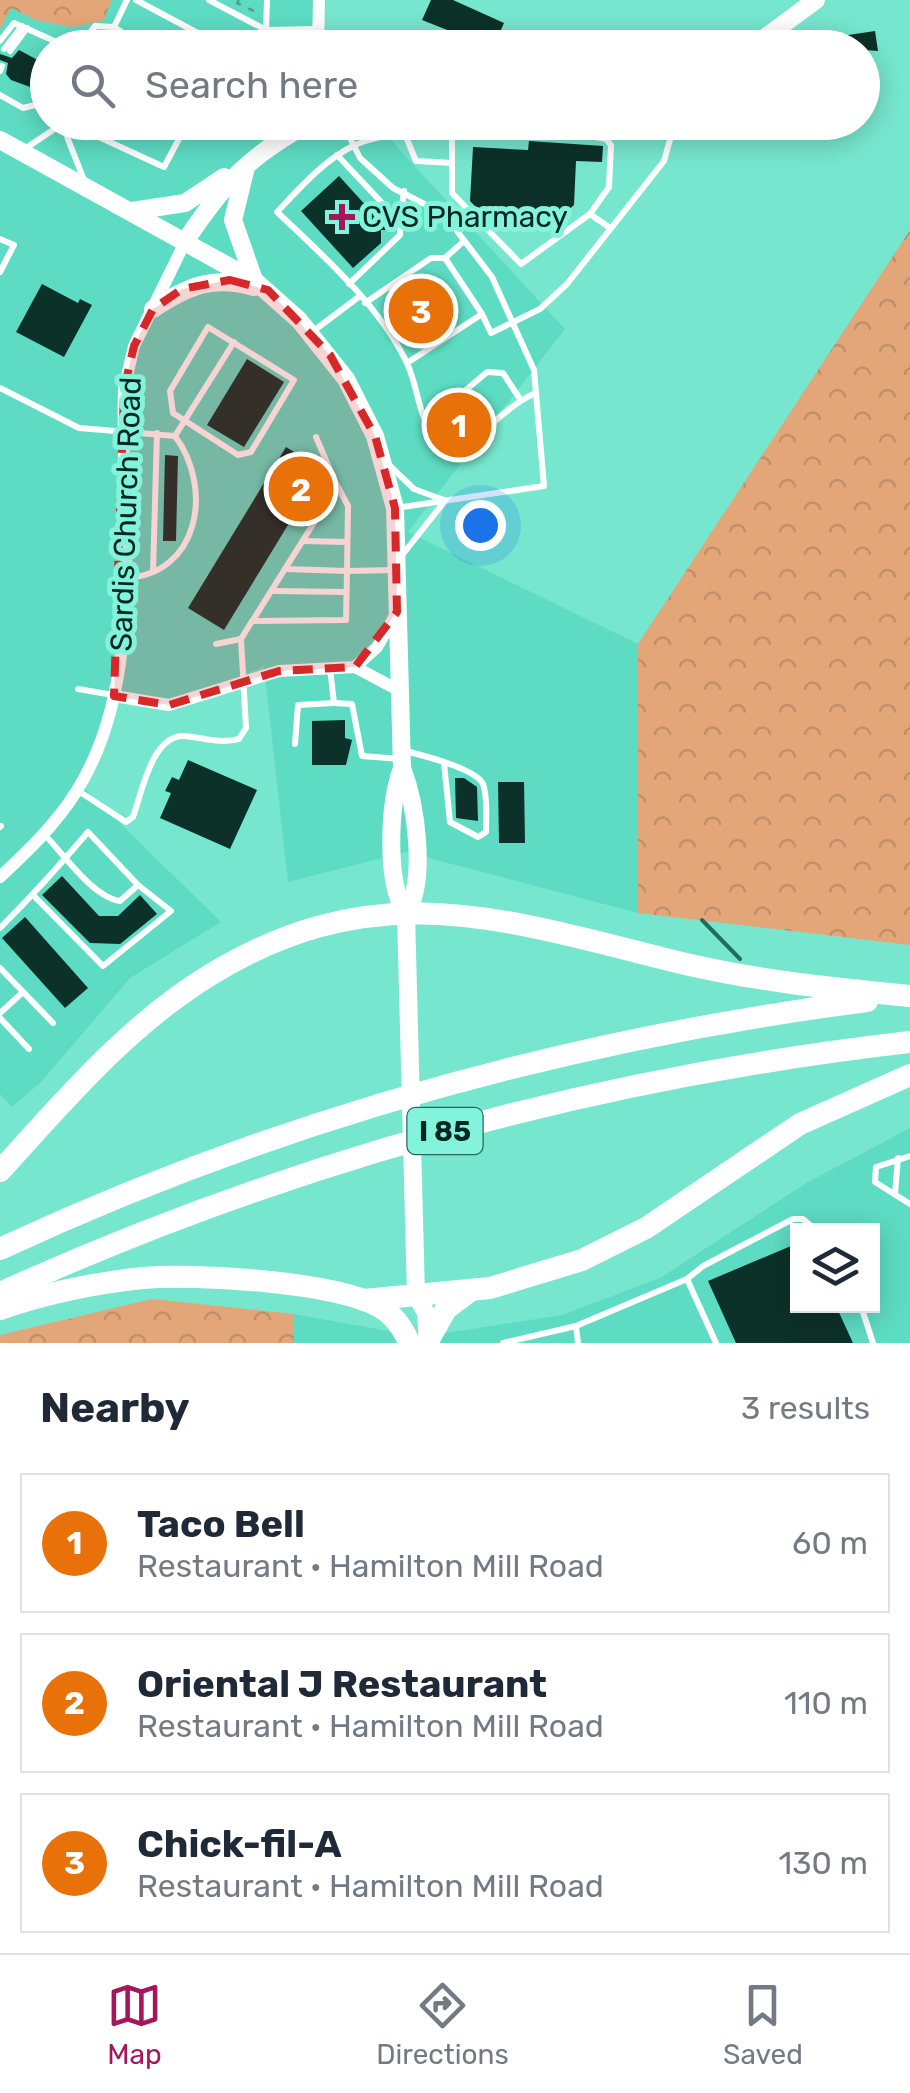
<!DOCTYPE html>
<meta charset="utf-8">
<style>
:root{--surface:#fff;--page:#f2f2f3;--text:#1f2937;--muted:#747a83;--line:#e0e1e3;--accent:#a4175c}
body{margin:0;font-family:Rubik,sans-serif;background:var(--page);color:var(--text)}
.controls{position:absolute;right:30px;bottom:30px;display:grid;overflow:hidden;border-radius:0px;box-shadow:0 5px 25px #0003}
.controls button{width:90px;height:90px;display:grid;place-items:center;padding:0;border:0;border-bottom:2px solid var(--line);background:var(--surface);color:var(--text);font:50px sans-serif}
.you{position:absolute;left:480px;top:525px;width:35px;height:35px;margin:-25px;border:8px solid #fff;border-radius:50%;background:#1a73e8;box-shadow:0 0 0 15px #1a73e833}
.badge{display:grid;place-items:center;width:65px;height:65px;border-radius:50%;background:var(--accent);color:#fff;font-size:32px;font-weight:700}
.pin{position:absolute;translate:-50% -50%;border:5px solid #fff;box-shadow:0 2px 10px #0006}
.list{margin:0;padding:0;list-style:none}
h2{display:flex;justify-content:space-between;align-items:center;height:130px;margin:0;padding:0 40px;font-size:42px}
h2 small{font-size:32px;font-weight:400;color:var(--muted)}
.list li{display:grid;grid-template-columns:65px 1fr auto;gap:30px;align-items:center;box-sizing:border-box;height:140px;margin:0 20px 20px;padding:0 20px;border:2px solid var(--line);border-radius:0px}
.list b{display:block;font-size:38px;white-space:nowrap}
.list p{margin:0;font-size:32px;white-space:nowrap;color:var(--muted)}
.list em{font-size:32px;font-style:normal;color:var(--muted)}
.icon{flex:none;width:55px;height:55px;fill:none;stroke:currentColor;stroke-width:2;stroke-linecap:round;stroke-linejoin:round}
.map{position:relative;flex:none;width:910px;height:1343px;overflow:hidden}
.search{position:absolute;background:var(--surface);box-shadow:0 5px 25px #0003;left:30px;right:30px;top:30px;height:110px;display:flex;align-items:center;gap:25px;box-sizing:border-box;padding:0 35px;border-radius:55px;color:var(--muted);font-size:38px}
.sheet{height:610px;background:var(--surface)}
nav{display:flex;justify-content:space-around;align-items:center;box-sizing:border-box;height:140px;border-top:2px solid var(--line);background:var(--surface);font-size:28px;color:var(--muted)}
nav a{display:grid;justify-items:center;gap:5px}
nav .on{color:var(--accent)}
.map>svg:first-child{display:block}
.built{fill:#5edcc3;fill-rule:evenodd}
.forest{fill:url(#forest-crowns)}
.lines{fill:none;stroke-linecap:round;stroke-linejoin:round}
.stream{stroke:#236c5e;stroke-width:4}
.building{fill:#0c3129}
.path{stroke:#4da190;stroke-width:2.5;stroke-dasharray:8 8;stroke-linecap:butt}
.lane{stroke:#fff;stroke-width:6}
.street{stroke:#fff;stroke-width:12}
.secondary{stroke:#fff;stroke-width:18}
.highway{stroke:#fff;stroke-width:22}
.marked{fill:#d62828;fill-opacity:0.2;stroke:#d62828;stroke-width:8;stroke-dasharray:20 12;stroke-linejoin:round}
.poi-dot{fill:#a4175c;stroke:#84f3db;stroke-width:4}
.labels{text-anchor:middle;stroke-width:10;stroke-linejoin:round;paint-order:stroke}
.shield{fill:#84f3db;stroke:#2a655a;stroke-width:2.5}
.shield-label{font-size:28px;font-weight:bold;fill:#032822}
.poi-label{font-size:30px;fill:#032822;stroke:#84f3db;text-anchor:start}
.street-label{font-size:30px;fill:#032822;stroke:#84f3db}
</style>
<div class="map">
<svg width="910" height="1343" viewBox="0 0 910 1343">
<defs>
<pattern id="forest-crowns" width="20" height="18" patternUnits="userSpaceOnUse" patternTransform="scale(2.5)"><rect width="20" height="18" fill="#e3a678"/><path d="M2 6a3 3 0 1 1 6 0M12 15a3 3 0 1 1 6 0" fill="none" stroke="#c18f68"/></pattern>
</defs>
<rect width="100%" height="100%" fill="#77e6ce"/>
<g class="built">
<path d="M 0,0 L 326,0 L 322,36 L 328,47 L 48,48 L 48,122 L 375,123 L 565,329 L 408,532 L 638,644 L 638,913 L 406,852 L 288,882 L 264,666 L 187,700 L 118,695 L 92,774 L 82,786 L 221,922 L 130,978 L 40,1083 L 12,1107 L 0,1094 Z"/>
<path d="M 910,1128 L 910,1343 L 294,1343 L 294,1314 L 421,1337 L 562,1315 L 660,1278 L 808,1182 ZM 798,1230 L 872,1230 L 872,1306 L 798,1306 Z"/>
</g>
<g class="forest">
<path d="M 0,0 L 112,0 L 103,21 L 71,27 L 36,20 L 11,8 L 0,29 Z"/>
<path d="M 910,230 L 910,945 L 638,913 L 638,644 Z"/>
<path d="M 152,1299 L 294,1314 L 294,1343 L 0,1343 L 0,1335 Z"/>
</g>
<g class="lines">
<path class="stream" d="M 702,920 L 740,959"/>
</g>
<g class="building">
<path d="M 431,0 L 453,0 L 504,23 L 493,48 L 422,20 Z"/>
<path d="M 875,31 L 878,51 L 836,48 L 835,37 Z"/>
<path d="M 19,50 L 45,64 L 33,88 L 11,80 L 6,74 L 8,63 L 0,60 L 0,54 L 12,58 Z"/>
<path d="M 529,141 L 603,146 L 602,162 L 576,161 L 574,205 L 564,214 L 553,214 L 553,229 L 539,229 L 539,213 L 482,213 L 470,201 L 473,147 L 528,150 Z"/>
<path d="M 339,176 L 380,221 L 392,224 L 392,230 L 381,230 L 381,243 L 353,268 L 301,211 Z"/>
<path d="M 42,284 L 78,303 L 80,299 L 92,305 L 64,357 L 16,332 Z"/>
<path d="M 436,285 L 451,306 L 406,336 L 392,315 Z"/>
<path d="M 247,359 L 284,382 L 244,447 L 207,425 Z"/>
<path d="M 470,396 L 480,408 L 449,435 L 439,422 Z"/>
<path d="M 286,447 L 322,469 L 224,630 L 188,608 Z"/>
<path d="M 165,455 L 178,456 L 176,541 L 163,541 Z"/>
<path d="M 345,720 L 345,738 L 352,740 L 346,765 L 312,765 L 312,721 Z"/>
<path d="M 188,760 L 257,790 L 230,849 L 160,818 L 171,793 L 165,791 L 172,777 L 179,780 Z"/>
<path d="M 455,778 L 464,778 L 477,787 L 478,821 L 456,818 Z"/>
<path d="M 498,782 L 524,782 L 525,843 L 499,843 Z"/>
<path d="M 62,876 L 99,916 L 118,916 L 140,895 L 157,914 L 120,944 L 90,943 L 42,895 Z"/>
<path d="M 25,917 L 88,988 L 65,1008 L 2,938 Z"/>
<path d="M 798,1243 L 798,1306 L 836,1306 L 853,1343 L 736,1343 L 708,1281 Z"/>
</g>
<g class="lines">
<path class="path" d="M 239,0 L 237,3 L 254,11"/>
<g class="lane">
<path d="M 136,0 L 226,48"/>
<path d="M 209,0 L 266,30 L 315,29"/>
<path d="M 128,36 L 148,48"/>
<path d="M 0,41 L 14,23 L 70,48"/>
<path d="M 79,48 L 95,26 L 114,27"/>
<path d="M 122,48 L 128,36 L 114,27 L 127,0"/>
<path d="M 259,48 L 266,32 L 267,0"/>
<path d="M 4,49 L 22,26"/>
<path d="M 10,51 L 27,28"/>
<path d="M 0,71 L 2,66"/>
<path d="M 0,95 L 23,108 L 48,102"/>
<path d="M 91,122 L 101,138 L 164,167 L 188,122"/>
<path d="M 342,122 L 360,158 L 393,188 L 444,214 L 492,277 L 534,370 L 544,486 L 396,508"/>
<path d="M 62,124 L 84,180"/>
<path d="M 452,130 L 452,193 L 521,264 L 590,214"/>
<path d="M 404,132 L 416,161 L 452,163"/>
<path d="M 23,150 L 62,124"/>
<path d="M 337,155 L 400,222 L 400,235 L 349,284"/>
<path d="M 400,222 L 404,191"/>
<path d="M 0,239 L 14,245 L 0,272"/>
<path d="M 365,303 L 431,258 L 445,258 L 464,241"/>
<path d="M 482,314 L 491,333 L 540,309 L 567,284 L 664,161 L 675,122"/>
<path d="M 208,327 L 294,380 L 251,452 L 238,455 L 173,413 L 170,391 Z"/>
<path d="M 312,332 L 360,296"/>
<path d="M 407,363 L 482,314 L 445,258"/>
<path d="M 0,388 L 79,428 L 175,436 L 234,342"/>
<path d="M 536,393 C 503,406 479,444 448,450 C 419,431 421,398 409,368 C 385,311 322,254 277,212 C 300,188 323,161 353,146 C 403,122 550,128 606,139 L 611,145 L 609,187 L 590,214 L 610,228"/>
<path d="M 425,425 L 487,372 L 503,373 L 520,399"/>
<path d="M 388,464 L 414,489 L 444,500"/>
<path d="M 304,541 L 347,542"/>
<path d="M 403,554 L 444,502"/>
<path d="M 285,569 L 347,571 L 348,506 L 338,487"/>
<path d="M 153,572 L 157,433"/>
<path d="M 125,578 C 199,575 214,489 175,436"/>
<path d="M 273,591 L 346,592"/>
<path d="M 253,620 L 337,486 L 316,437"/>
<path d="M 216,644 L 241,639"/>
<path d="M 330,668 L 334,703 L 352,704 L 362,756 L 400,759"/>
<path d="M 78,689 L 113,695"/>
<path d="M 295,744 L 298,705 L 334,703"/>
<path d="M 402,750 C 420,755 476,768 483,784 C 488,797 486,818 486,832 L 478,837 L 450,822 L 444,763"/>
<path d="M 77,790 L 126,822 L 133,817 C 142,792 152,734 185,736 C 206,738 217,744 239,739 L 246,728 L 241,639 L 252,621 L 346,620 L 347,571 L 395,570"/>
<path d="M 0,827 L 1,826"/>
<path d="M 33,895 L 103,966 L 171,911 L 138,885"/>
<path d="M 0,928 C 31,897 60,865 88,832 L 138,885 L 120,901 C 93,897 64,855 45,835"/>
<path d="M 0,968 L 53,1023"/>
<path d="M 0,1013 L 23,992"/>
<path d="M 0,1018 L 29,1049"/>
<path d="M 910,1156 L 876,1167 L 875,1182 L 910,1204"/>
<path d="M 895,1194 L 898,1158"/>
<path d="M 687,1279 L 703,1266 L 793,1219 L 803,1219 L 816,1230"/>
<path d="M 861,1306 L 873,1343"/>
<path d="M 503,1343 L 576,1326"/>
<path d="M 578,1343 L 576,1326 L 687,1279 L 716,1343"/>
</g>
<g class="street">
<path d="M 318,48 L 319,0"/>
<path d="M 355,667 L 377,647 L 396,614"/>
<path d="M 114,696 L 169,705 L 279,671 L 355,667 L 400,691"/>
<path d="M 0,877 C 28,851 55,825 76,792 C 148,679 120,518 124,389 L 134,346 L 186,240"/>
</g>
<g class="secondary">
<path d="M 751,48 L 816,0"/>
<path d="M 0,140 L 255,281 L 299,320 L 346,379 L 375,436 L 395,508 L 402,768 C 389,804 385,881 406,914"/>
<path d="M 246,167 L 233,220 L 254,280"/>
<path d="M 132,211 L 185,203 L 224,177"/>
<path d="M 186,240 C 225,182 248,156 311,122"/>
<path d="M 153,309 C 188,286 213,275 254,287"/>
<path d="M 402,768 C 416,804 427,880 406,914 L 416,1295 L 426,1313 L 428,1343"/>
</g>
<g class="highway">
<path d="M 0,1171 C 64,1101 128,1025 210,975 C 374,875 497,917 669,960 C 748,980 828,988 909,996"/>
<path d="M 0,1249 C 275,1121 566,1040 867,1001"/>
<path d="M 0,1293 C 289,1162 595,1078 910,1042"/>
<path d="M 364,1300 L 490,1288 L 582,1260 L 646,1228 L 800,1124 L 910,1075"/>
<path d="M 0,1309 C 46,1293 94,1283 143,1278 C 195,1273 333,1282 378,1306 C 392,1313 402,1327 408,1340"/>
<path d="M 428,1341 L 446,1309 L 470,1291"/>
</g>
</g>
<path class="marked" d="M 230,280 L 268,290 L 330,355 L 375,436 L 395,508 L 397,612 L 355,667 L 279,671 L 169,705 L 114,696 L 124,389 L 134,346 L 153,309 L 182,289 Z"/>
<path class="poi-dot" d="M337 202h10v10h10v10h-10v10h-10v-10h-10v-10h10z"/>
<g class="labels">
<rect class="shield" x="407.5" y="1108" width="75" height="46" rx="8"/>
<g class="shield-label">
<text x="445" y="1141">I 85</text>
</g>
<g class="poi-label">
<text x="362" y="227">CVS Pharmacy</text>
</g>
<g class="street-label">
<text transform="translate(126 514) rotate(-88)" y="10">Sardis Church Road</text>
</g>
</g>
</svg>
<div class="controls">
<button><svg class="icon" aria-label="layers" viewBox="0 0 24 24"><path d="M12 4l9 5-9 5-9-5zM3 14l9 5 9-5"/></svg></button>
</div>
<div class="you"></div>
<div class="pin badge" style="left:459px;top:425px;background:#e8710a">1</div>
<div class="pin badge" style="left:301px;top:489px;background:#e8710a">2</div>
<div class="pin badge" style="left:421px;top:311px;background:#e8710a">3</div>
<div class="search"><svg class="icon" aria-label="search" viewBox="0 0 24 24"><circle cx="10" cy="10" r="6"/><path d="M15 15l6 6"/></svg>Search here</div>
</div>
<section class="sheet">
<h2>Nearby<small>3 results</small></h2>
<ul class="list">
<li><span class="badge" style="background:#e8710a">1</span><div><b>Taco Bell</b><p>Restaurant · Hamilton Mill Road</p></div><em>60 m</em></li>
<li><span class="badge" style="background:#e8710a">2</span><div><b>Oriental J Restaurant</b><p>Restaurant · Hamilton Mill Road</p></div><em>110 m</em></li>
<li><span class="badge" style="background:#e8710a">3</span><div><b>Chick-fil-A</b><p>Restaurant · Hamilton Mill Road</p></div><em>130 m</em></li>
</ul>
</section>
<nav>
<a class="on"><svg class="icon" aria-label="map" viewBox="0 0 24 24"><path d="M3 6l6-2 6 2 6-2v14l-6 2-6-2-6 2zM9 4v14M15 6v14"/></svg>Map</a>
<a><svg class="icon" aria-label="directions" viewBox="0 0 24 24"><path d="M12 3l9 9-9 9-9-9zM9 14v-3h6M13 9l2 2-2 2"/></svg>Directions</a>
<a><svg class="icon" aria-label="saved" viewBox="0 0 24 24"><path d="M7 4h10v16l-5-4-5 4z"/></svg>Saved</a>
</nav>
